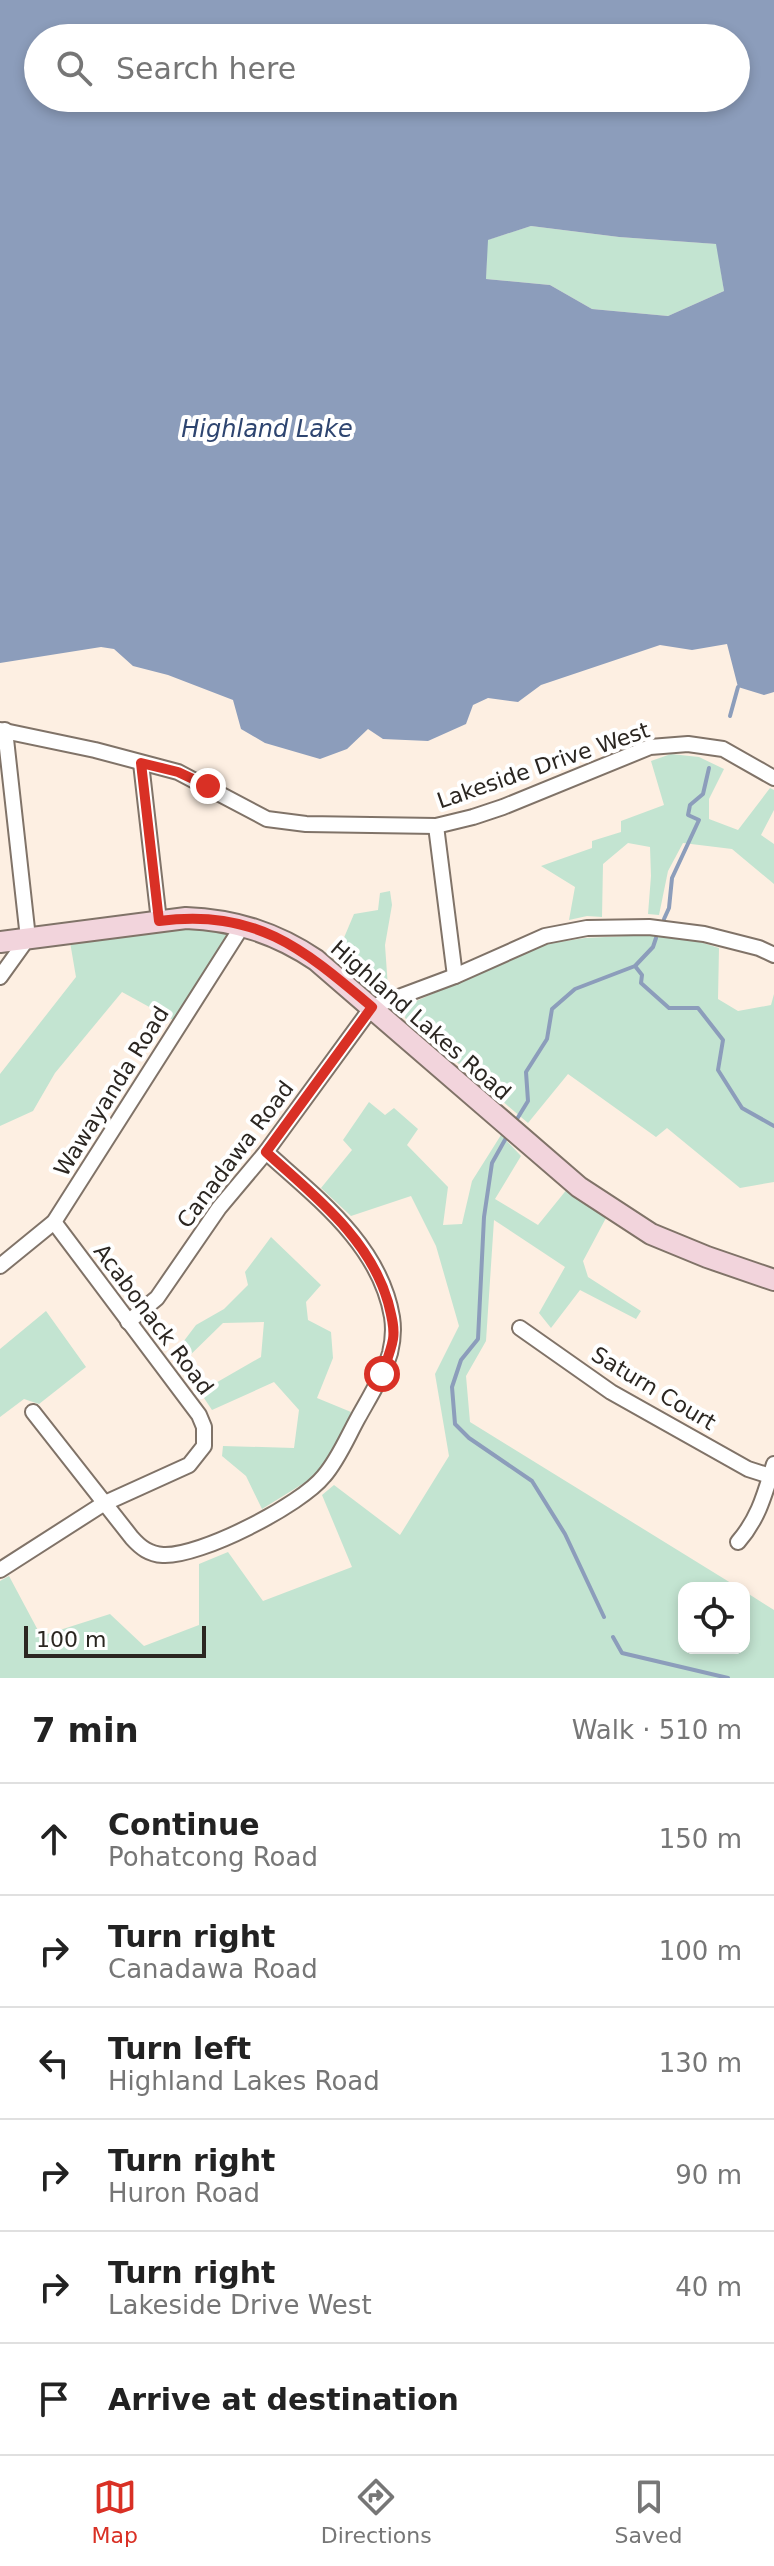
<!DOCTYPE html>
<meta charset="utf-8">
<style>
:root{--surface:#fff;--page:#f6f6f6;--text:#222;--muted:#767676;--line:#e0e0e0;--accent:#d93025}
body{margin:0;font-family:"DejaVu Sans",sans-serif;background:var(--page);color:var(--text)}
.controls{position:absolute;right:24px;bottom:24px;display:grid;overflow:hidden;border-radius:16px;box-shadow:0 4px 12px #0003}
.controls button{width:72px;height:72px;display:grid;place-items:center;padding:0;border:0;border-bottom:2px solid var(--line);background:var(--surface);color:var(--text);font:40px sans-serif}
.scale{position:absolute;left:24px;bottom:20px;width:182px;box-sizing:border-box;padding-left:8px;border:4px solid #2b2621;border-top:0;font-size:22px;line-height:28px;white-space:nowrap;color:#2b2621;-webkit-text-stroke:6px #fff;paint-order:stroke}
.stop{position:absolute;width:24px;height:24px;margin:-18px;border:6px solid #d93025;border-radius:50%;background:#fff}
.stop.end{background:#d93025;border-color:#fff;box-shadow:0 2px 8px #0008}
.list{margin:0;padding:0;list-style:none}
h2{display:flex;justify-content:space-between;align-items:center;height:104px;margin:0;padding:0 32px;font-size:34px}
h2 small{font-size:26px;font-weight:400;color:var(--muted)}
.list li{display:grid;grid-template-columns:52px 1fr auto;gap:24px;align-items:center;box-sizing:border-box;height:112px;padding:0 32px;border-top:2px solid var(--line)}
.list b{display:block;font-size:30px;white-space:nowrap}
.list p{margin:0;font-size:26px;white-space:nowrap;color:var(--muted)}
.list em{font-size:26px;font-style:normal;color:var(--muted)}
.icon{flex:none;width:44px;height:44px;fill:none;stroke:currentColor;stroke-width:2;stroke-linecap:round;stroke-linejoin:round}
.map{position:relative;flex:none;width:774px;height:1678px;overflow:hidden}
.search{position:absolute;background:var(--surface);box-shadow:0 4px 12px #0003;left:24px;right:24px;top:24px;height:88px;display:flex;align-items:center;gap:20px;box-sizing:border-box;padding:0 28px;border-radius:44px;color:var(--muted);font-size:30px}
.sheet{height:776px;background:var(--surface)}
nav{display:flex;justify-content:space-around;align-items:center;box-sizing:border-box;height:112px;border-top:2px solid var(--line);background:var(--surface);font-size:22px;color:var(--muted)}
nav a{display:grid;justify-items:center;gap:4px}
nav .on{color:var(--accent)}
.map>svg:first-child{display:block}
.green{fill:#c3e4d1}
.water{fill:#8c9dbb;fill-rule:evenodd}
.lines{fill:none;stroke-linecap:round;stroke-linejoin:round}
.stream{stroke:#8c9dbb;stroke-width:4}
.street-casing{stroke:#807368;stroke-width:18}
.secondary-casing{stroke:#807368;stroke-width:24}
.street{stroke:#fff;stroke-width:14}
.secondary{stroke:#f2d4dc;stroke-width:20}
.route{stroke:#d93025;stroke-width:10}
.labels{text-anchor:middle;stroke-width:8;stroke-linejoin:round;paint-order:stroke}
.street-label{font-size:22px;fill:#2b2621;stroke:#fff}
.water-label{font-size:24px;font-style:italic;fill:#2e4570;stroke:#fff}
</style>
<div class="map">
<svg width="774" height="1678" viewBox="0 0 774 1678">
<rect width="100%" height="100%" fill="#fdefe2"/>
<g class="green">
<path d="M 531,226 L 619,237 L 717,244 L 724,291 L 668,316 L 592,309 L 550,285 L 486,279 L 487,240 Z"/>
<path d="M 671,754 L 699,757 L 724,769 L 709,799 L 709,819 L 738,830 L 770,788 L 774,790 L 774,810 L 761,835 L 774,844 L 774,884 L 732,849 L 683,843 L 668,871 L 659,915 L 648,914 L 651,876 L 650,847 L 628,843 L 603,864 L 602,917 L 587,916 L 569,920 L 575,887 L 541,866 L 592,848 L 592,841 L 621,832 L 621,821 L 664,805 L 651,761 Z"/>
<path d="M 390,891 L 392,905 L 385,945 L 388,988 L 376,994 L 335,959 L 354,914 L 378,910 L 380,893 Z"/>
<path d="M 188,926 L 226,929 L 228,936 L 173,1020 L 122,992 L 55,1073 L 33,1111 L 0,1126 L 0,1074 L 76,977 L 70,942 Z"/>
<path d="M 647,935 L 700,942 L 719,948 L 718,999 L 738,1011 L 771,1005 L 774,994 L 774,1182 L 740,1188 L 667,1128 L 656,1137 L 568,1074 L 528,1123 L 405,1018 L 407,1005 L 546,944 L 585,938 Z"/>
<path d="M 369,1102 L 385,1115 L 394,1108 L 418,1129 L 407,1145 L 448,1187 L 443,1225 L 462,1224 L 472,1181 L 501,1135 L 521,1156 L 495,1199 L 538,1225 L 568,1188 L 606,1218 L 583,1261 L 588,1277 L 641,1311 L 636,1319 L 580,1290 L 551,1328 L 539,1313 L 565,1267 L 494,1220 L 486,1341 L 466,1376 L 470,1422 L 739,1588 L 684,1588 L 684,1648 L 744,1648 L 744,1591 L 774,1610 L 774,1678 L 0,1678 L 0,1581 L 9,1576 L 41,1636 L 110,1614 L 144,1646 L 199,1625 L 199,1564 L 228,1552 L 263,1601 L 352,1567 L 322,1495 L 334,1485 L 400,1535 L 449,1456 L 435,1374 L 459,1326 L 436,1246 L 411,1196 L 351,1216 L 321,1188 L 352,1150 L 343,1140 Z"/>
<path d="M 271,1237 L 321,1285 L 306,1302 L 308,1320 L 331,1332 L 333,1358 L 317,1398 L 351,1412 L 341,1440 L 317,1475 L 262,1509 L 246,1476 L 222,1456 L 223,1446 L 294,1448 L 299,1410 L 274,1382 L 212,1410 L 200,1392 L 261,1357 L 264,1322 L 223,1323 L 179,1366 L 171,1358 L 196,1325 L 224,1309 L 248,1285 L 245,1272 Z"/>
<path d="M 46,1311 L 86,1367 L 39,1404 L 24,1399 L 0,1417 L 0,1349 Z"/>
</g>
<path class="water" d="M 0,0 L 774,0 L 774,692 L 764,695 L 738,687 L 727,644 L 692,650 L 660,645 L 541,685 L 518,702 L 488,698 L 473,705 L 466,724 L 428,741 L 383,739 L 368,729 L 347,749 L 320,759 L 265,743 L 241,729 L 233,700 L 168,675 L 133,666 L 114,649 L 101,647 L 0,663 ZM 38,38 L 736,38 L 736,98 L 38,98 ZM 531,226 L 619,237 L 716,244 L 724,291 L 668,316 L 592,309 L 550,285 L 486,279 L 488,240 Z"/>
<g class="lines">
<g class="stream">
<path d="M 730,716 L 738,687"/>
<path d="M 664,919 L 669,908 L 672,878 L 699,820 L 688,815 L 690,805 L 703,794 L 709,768"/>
<path d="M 635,966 L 642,975 L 641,983 L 669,1008 L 698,1008 L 723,1040 L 718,1070 L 742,1108 L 774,1126"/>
<path d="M 517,1119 L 528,1101 L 526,1072 L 547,1039 L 552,1009 L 575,989 L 635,966 L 653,947 L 656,938"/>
<path d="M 506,1138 L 492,1163 L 484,1217 L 478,1339 L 461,1360 L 452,1387 L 455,1424 L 469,1438 L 532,1481 L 565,1534 L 604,1617"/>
<path d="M 613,1637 L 622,1653 L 728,1678"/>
</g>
<g class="street-casing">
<g id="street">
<path d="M 0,730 L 95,750 L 178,772 L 267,819 L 306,824 L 436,826 L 473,817 L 503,807 L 650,747 L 688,744 L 723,749 L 774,778"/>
<path d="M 141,763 L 159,921"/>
<path d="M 436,826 L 455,976"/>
<path d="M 0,977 L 28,938 L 5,730"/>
<path d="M 0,1266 L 54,1222 L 243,925"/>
<path d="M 128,1322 L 157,1298 L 219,1208 L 266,1152 L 372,1007 L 455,976 L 545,936 L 587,928 L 649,927 L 704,934 L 759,948 L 774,955"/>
<path d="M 520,1328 L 611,1392 L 748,1469 L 770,1476"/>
<path d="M 33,1412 L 132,1538 C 141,1548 149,1554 163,1555 C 200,1557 301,1505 324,1476 C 338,1460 347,1438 358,1418 C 369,1398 383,1376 390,1353 C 393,1341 394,1330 392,1317 C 380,1245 317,1198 266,1152"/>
<path d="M 738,1542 C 759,1518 765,1493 774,1464"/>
<path d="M 0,1570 L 103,1504 L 189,1465 L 204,1446 L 204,1427 L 199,1415 L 54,1222"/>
</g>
</g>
<g class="secondary-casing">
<path id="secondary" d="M 0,942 L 186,918 C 235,920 276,933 316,960 L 579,1187 L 651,1234 L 707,1257 L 774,1280"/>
</g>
<use href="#street" class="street"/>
<use href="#secondary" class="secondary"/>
</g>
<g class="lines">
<path class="route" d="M 208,786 L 178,772 L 141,763 L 159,921 C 257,909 302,948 372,1007 L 266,1152 C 314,1196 369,1237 388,1302 C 391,1314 395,1327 393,1339 C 391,1351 386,1362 382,1374"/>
</g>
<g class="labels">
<g class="street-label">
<text transform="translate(543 765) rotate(-19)" y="8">Lakeside Drive West</text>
<text transform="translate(421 1020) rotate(41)" y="8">Highland Lakes Road</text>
<text transform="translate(111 1091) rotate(-58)" y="8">Wawayanda Road</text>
<text transform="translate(235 1154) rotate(-53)" y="8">Canadawa Road</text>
<text transform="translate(154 1319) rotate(53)" y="8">Acabonack Road</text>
<text transform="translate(654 1388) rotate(31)" y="8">Saturn Court</text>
</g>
<g class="water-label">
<text x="267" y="437">Highland Lake</text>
</g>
</g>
</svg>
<div class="controls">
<button><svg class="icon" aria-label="locate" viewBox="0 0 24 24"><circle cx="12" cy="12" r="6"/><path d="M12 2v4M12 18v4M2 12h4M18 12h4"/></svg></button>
</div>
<div class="scale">100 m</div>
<div class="stop" style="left:382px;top:1374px"></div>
<div class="stop end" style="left:208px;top:786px"></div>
<div class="search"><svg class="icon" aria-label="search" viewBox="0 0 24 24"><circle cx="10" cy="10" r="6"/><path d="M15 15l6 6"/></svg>Search here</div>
</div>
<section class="sheet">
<h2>7 min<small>Walk · 510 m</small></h2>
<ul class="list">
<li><svg class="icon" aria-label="ahead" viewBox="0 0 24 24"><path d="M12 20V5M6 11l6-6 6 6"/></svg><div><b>Continue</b><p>Pohatcong Road</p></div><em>150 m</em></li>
<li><svg class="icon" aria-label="right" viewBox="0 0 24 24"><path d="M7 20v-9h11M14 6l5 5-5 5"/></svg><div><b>Turn right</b><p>Canadawa Road</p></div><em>100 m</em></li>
<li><svg class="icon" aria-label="left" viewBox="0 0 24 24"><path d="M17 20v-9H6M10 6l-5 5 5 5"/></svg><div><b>Turn left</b><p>Highland Lakes Road</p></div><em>130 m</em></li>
<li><svg class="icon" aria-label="right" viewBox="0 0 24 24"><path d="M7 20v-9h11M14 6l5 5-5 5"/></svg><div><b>Turn right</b><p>Huron Road</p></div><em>90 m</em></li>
<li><svg class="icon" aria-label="right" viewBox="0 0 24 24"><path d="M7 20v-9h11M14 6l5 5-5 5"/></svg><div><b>Turn right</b><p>Lakeside Drive West</p></div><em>40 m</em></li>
<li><svg class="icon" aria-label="arrive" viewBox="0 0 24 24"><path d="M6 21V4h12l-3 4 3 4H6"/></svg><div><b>Arrive at destination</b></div></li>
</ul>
</section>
<nav>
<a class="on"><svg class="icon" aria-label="map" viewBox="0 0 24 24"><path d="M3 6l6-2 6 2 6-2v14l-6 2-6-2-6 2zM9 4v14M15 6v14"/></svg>Map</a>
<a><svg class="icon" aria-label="directions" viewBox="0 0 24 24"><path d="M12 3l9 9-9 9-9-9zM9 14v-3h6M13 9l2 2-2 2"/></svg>Directions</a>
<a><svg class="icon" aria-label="saved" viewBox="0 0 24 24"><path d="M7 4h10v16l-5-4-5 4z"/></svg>Saved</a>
</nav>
